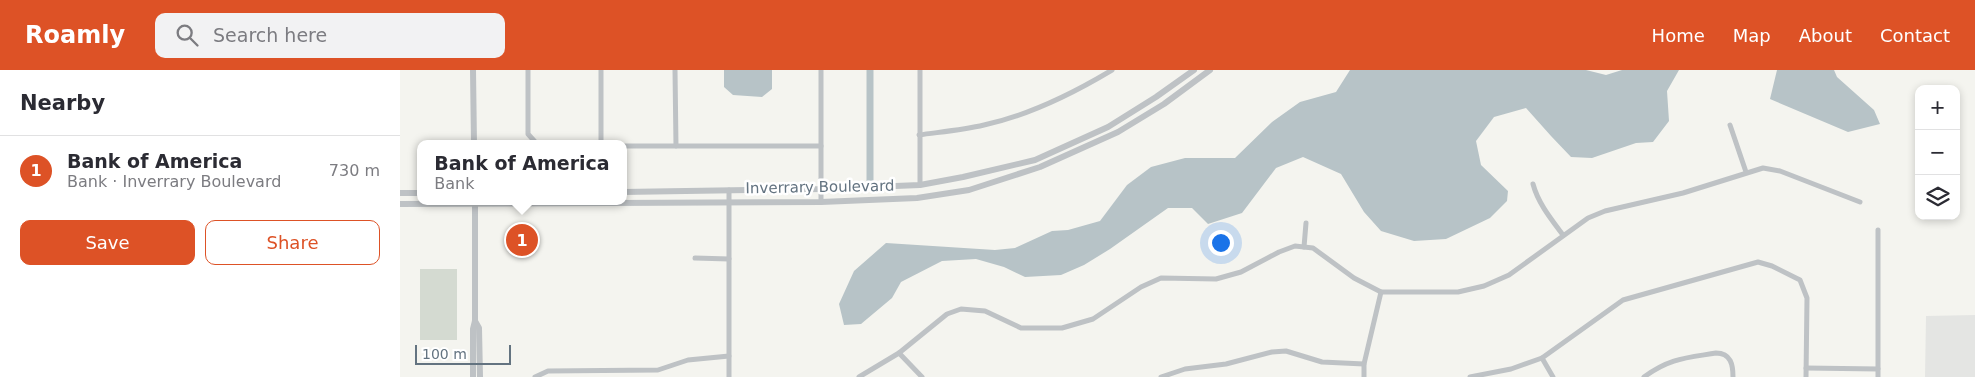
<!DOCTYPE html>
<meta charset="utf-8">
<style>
:root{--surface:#fff;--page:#f2f2f3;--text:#2b2b33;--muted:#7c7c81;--line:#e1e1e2;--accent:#dd5226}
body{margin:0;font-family:"DejaVu Sans",sans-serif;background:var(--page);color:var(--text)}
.controls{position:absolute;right:15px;top:15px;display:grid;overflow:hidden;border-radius:10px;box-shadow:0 2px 8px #0003}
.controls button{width:45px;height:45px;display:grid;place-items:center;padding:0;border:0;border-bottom:1px solid var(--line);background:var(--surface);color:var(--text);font:25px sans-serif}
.scale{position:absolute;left:15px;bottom:12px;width:96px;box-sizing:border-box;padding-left:5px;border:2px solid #637380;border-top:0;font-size:14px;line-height:18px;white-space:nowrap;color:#637380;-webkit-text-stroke:4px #fff;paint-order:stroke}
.you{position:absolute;left:820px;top:172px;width:18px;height:18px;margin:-12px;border:4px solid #fff;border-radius:50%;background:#1a73e8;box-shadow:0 0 0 8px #1a73e833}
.badge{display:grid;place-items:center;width:32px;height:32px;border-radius:50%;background:var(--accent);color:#fff;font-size:16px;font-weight:700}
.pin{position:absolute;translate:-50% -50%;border:2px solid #fff;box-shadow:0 1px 5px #0006}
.popup{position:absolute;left:17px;top:70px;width:210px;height:65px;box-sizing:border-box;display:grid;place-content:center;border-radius:10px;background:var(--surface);filter:drop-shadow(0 1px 4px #0005);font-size:16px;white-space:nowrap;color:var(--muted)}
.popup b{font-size:19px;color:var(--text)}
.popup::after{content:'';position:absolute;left:50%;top:100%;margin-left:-10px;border:10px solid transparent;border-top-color:var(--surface)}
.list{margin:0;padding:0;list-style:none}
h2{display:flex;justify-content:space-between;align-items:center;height:65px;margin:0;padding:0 20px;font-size:21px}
h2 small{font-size:16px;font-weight:400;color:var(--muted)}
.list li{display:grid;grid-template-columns:32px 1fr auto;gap:15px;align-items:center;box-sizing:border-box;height:70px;padding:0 20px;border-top:1px solid var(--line)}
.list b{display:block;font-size:19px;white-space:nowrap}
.list p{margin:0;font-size:16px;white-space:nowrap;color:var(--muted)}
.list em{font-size:16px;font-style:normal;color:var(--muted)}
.actions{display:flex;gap:10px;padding:15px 20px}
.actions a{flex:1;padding:11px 0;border:1px solid var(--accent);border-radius:10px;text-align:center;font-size:18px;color:var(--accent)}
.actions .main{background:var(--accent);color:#fff}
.icon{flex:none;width:28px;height:28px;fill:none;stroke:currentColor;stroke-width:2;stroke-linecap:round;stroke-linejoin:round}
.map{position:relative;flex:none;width:1575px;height:307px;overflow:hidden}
header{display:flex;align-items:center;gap:30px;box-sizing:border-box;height:70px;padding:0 25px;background:var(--accent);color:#fff}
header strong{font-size:24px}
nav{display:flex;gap:28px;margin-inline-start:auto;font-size:18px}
.search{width:350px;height:45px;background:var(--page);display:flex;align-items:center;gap:12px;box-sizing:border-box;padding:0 18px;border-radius:10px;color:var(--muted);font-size:19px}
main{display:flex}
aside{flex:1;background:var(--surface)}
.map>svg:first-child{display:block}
.built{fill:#e4e5e3}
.green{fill:#d4dad1}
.water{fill:#b7c3c7}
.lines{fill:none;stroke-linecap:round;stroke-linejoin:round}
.canal{stroke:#b7c3c7;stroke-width:7}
.minor{stroke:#bec2c5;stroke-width:5}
.tertiary{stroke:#bec2c5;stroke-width:6}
.labels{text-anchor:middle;stroke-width:5;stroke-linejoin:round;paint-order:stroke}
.street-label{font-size:15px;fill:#637380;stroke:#fff}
</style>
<header>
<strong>Roamly</strong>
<div class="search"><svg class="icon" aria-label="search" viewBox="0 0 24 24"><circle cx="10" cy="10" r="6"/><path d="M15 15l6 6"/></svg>Search here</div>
<nav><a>Home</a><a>Map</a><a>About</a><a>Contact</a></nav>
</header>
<main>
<aside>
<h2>Nearby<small></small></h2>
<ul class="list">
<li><span class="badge">1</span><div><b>Bank of America</b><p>Bank · Inverrary Boulevard</p></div><em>730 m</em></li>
</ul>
<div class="actions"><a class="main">Save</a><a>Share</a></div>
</aside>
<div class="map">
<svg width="1575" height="307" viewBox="0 0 1575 307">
<rect width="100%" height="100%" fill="#f4f4ef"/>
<path class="built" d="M 1575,245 L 1575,307 L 1525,307 L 1526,246 Z"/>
<rect class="green" x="20" y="199" width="37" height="71"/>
<g class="water">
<path d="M 324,0 L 372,0 L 372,19 L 362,27 L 333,25 L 324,17 Z"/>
<path d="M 950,0 L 1186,0 L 1206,5 L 1222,0 L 1279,0 L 1267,21 L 1269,51 L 1253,72 L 1236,73 L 1192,88 L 1171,87 L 1151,66 L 1126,38 L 1094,47 L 1076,71 L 1081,95 L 1108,121 L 1107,131 L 1090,148 L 1046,169 L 1014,171 L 981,161 L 964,142 L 941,104 L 903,87 L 876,98 L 842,143 L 808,154 L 792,138 L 768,138 L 710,179 L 684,195 L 661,205 L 625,207 L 604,197 L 576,189 L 542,191 L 501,212 L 492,228 L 461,254 L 444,255 L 439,234 L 454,201 L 486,173 L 595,180 L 615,178 L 652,161 L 668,160 L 700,151 L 727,115 L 751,97 L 785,88 L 835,88 L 872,52 L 900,32 L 936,22 Z"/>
<path d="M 1377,0 L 1434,0 L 1437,7 L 1474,40 L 1480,54 L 1448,62 L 1370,29 Z"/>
</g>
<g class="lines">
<path class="canal" d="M 470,0 L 470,112"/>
<g class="minor">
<path d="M 128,0 L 128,64 L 137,74"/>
<path d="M 201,0 L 201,74"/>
<path d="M 275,0 L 276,76"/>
<path d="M 520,0 L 520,115"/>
<path d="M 1330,55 L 1346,102"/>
<path d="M 519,65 C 540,62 563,60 584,55 C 630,45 672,24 712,0"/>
<path d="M 223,76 L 421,76"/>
<path d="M 1133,114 C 1138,133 1151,149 1163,165"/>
<path d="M 421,132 L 421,0"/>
<path d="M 904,177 L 906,153"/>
<path d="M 295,188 L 329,189"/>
<path d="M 499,283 L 522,307"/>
<path d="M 1142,288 L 1153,307"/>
<path d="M 1406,298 L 1478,299"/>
<path d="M 135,307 L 148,301 L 258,300 L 288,290 L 329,286"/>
<path d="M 329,307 L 329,120"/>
<path d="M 459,307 L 499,283 L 547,244 L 561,239 L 585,241 L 621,258 L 662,258 L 693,249 L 741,217 L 761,208 L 816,209 L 841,202 L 879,182 L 895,176 L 913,178 L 954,208 L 981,222 L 1058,222 L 1084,216 L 1109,205 L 1188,148 L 1205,141 L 1283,123 L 1363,98 L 1380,101 L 1460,132"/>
<path d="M 761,307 L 785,299 L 826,294 L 872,282 L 886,281 L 922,292 L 964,294"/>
<path d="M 964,307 L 964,294 L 981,222"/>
<path d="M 1070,307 L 1111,299 L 1142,288 L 1223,230 L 1358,192 L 1372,196 L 1400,210 L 1407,228 L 1406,307"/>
<path d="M 1244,307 C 1270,288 1286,288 1316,283 C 1331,283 1333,295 1333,307"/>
<path d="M 1478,307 L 1478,160"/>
</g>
<g class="tertiary">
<path d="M 73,0 L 74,74"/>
<path d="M 223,122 L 421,119 L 520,115 L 563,107 L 635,90 L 708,57 L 756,27 L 794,0"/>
<path d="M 0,123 L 21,123"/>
<path d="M 0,134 L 421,132 L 517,128 L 569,120 L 640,97 L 718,62 L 764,34 L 810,0"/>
<path d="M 75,251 L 79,258 L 80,307"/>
<path d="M 73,307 L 73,259 L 75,251 L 75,131"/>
</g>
</g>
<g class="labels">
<g class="street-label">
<text transform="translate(420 117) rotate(-1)" y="5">Inverrary Boulevard</text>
</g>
</g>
</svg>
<div class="controls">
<button>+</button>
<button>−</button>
<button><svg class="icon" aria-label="layers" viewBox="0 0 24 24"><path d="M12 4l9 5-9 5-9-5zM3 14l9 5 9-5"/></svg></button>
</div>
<div class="scale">100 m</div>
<div class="you"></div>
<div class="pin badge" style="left:122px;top:170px">1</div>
<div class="popup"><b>Bank of America</b>Bank</div>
</div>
</main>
